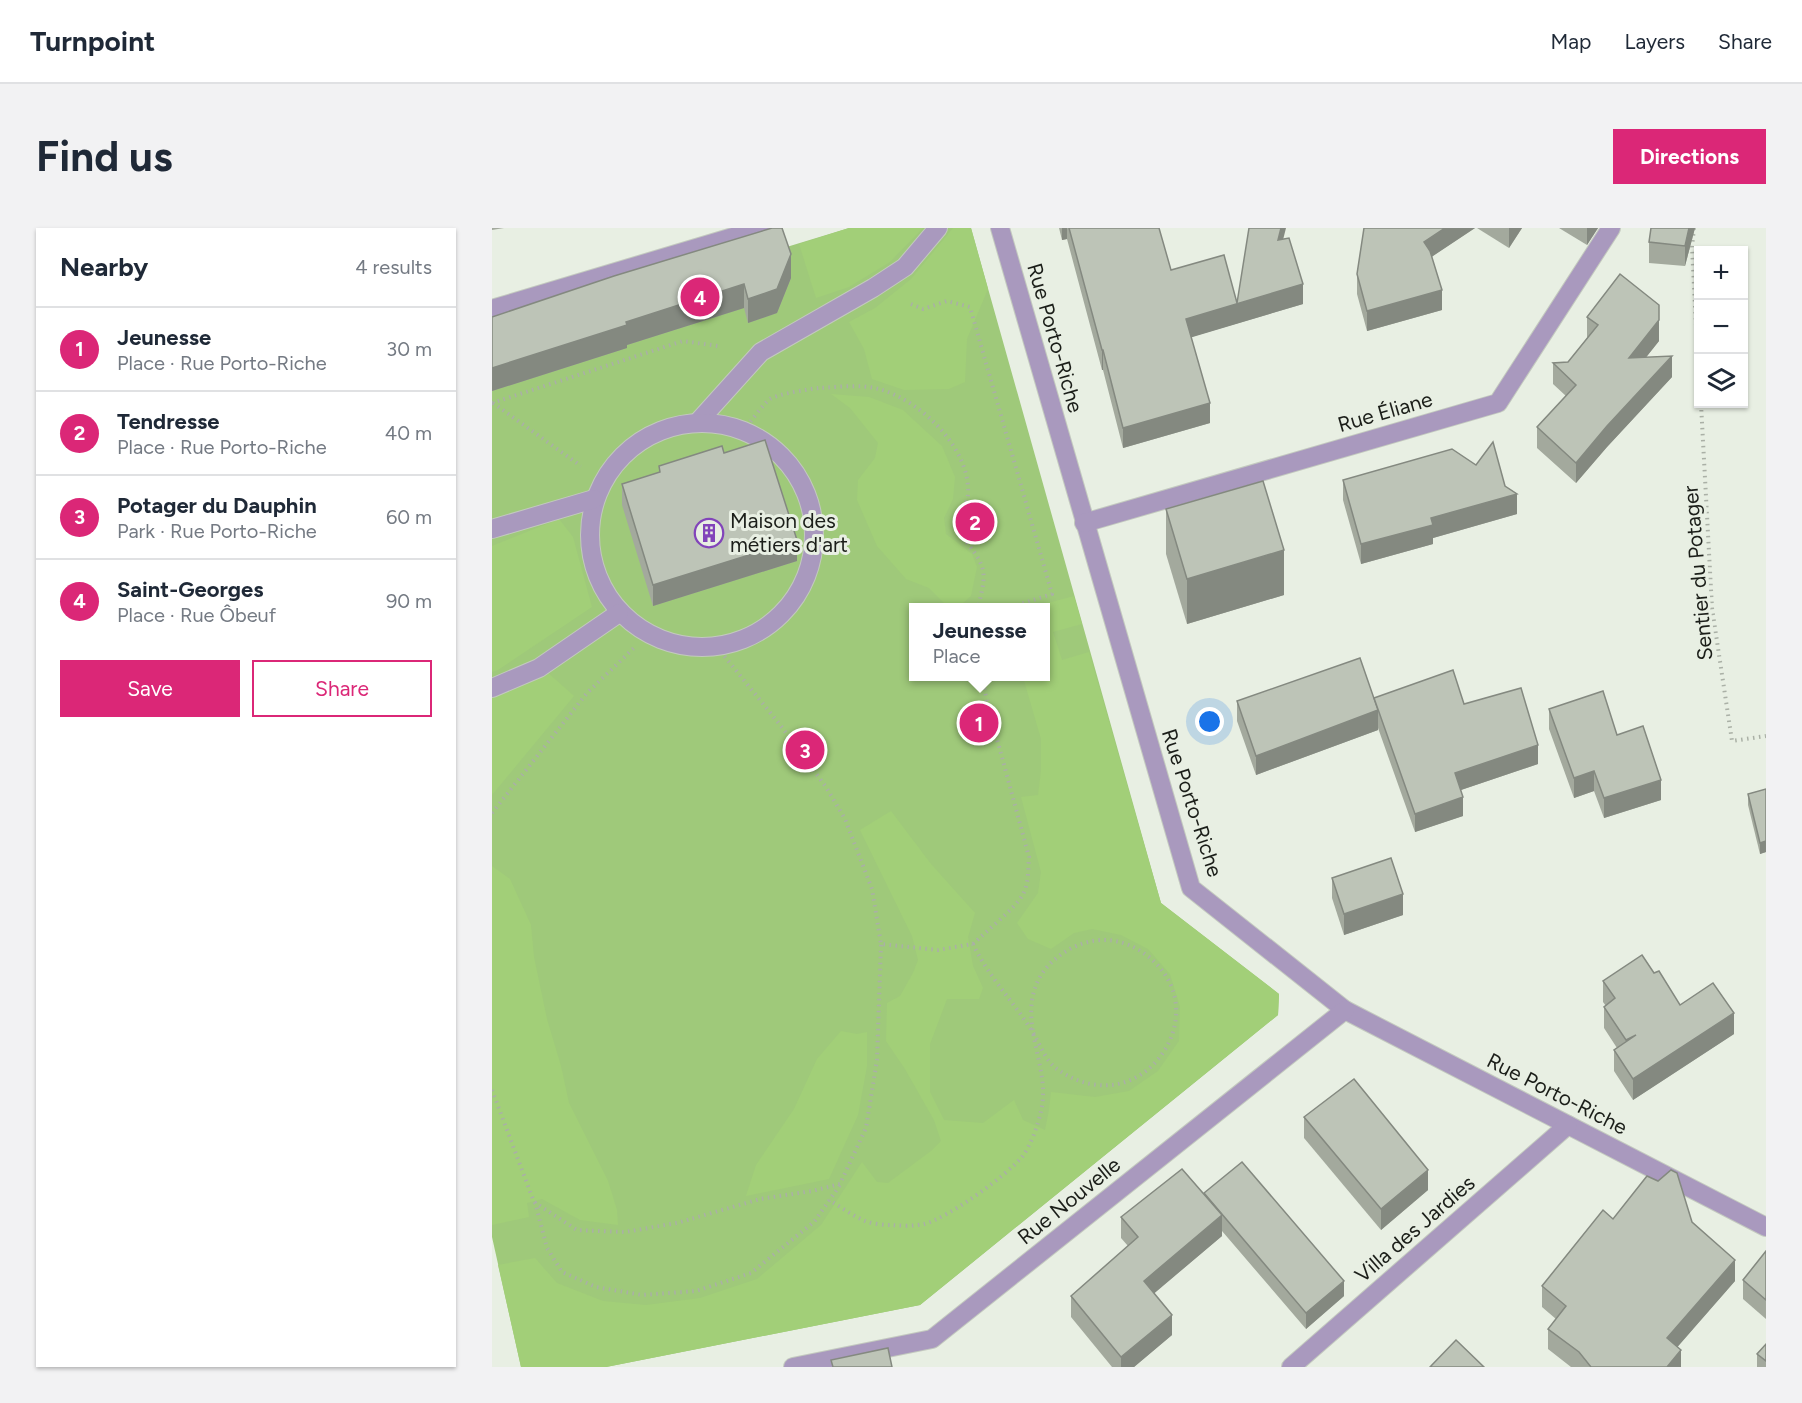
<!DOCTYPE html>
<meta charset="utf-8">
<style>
:root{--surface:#fff;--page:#f2f2f3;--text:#1f2937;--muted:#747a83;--line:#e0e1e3;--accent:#db2777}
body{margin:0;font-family:Figtree,sans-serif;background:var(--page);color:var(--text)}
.controls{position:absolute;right:18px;top:18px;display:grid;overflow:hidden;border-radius:0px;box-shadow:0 2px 4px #0004}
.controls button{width:54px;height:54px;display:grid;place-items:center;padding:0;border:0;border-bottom:2px solid var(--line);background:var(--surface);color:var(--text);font:30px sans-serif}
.you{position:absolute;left:718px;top:494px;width:21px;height:21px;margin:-15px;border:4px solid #fff;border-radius:50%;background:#1a73e8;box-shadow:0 0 0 9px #1a73e833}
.badge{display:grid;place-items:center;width:39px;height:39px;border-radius:50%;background:var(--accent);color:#fff;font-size:20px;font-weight:700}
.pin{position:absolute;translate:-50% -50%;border:3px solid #fff;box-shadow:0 2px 6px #0006}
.popup{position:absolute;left:417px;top:375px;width:141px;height:78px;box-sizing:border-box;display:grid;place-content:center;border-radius:0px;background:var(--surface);filter:drop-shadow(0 2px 4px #0005);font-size:20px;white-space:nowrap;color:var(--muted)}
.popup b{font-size:22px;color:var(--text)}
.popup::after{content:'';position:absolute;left:50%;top:100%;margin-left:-12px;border:12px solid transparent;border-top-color:var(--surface)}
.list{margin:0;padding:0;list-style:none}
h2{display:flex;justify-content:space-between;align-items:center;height:78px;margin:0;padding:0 24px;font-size:26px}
h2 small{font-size:20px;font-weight:400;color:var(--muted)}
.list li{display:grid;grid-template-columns:39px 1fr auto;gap:18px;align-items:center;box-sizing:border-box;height:84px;padding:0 24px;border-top:2px solid var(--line)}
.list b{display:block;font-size:22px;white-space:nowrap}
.list p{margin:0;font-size:20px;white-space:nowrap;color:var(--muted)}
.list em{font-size:20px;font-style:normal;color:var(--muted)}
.actions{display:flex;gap:12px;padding:18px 24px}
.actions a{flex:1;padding:14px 0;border:2px solid var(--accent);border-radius:0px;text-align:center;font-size:21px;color:var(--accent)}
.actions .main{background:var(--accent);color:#fff}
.icon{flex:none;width:33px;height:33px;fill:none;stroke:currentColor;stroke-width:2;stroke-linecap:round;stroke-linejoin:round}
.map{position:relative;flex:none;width:1274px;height:1139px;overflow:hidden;border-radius:0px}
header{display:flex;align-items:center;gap:36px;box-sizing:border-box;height:84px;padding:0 30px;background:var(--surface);border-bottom:2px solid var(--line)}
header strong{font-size:28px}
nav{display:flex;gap:33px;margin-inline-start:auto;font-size:21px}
.intro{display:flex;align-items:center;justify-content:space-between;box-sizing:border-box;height:144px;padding:0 36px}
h1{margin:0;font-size:42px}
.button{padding:15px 27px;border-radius:0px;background:var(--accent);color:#fff;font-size:21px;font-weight:700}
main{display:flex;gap:36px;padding:0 36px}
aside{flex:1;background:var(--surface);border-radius:0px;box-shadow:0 2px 4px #0004}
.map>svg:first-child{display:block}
.green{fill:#9fc97a;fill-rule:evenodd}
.forest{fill:#a2cf78}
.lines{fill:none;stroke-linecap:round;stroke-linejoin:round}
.lane-casing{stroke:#c3c9bf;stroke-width:20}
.street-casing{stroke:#c3c9bf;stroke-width:20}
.path{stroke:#aab0a6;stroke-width:4;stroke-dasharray:1.5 4.5;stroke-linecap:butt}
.lane{stroke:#a999be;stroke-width:18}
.street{stroke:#a999be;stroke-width:18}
.wall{fill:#a3a99d}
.shaded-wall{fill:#848980}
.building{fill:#bdc4b7;stroke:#848980;stroke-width:1.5}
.labels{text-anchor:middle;stroke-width:6;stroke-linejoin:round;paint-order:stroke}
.street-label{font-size:21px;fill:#1b1e19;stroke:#e8efe3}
.poi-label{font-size:21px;fill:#1b1e19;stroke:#e8efe3;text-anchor:start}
</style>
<header>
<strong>Turnpoint</strong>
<nav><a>Map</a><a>Layers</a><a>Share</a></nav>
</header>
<div class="intro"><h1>Find us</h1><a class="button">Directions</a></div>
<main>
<aside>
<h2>Nearby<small>4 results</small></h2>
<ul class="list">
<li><span class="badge">1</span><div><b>Jeunesse</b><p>Place · Rue Porto-Riche</p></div><em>30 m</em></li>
<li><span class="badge">2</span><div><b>Tendresse</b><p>Place · Rue Porto-Riche</p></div><em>40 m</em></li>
<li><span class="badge">3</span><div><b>Potager du Dauphin</b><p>Park · Rue Porto-Riche</p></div><em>60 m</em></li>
<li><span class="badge">4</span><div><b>Saint-Georges</b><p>Place · Rue Ôbeuf</p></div><em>90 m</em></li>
</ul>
<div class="actions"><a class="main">Save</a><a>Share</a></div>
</aside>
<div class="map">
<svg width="1274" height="1139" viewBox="0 0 1274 1139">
<rect width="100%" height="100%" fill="#e8efe3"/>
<path class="green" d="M 357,0 L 479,0 L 669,675 L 787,766 L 786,787 L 428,1077 L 114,1139 L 29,1139 L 0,1009 L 0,113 L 121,72 ZM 421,380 L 553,380 L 553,448 L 421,448 Z"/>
<g class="forest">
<path d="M 357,0 L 431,0 L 398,34 L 357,59 L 324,70 L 307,16 Z"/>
<path d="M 461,0 L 479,0 L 496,61 L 475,111 L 473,154 L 457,161 L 412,162 L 380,151 L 372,121 L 357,94 L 383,80 L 419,51 Z"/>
<path d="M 339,166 L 377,169 L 411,182 L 450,218 L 463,249 L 461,271 L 452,290 L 454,306 L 480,326 L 485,339 L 479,368 L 469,377 L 456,379 L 437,360 L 414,351 L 385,318 L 365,272 L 366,252 L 383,230 L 386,215 L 358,180 Z"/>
<path d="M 67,291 L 81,309 L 100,379 L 6,442 L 0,444 L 0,318 Z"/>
<path d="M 582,368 L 590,396 L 561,404 L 570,432 L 597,424 L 669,675 L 787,766 L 786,787 L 428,1077 L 114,1139 L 29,1139 L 6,1037 L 43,1030 L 65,1055 L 111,1073 L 154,1077 L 208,1070 L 265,1051 L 329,997 L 370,934 L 385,954 L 396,955 L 439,923 L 449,913 L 442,892 L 413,841 L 394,813 L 395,775 L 408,768 L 421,745 L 426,732 L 420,708 L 368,602 L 399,583 L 439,636 L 483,685 L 476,709 L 481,738 L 491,760 L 487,771 L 455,771 L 438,816 L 438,864 L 452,892 L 491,895 L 522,872 L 531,892 L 553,902 L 557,882 L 559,864 L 603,869 L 637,863 L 666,843 L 687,813 L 688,779 L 678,746 L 656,721 L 629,707 L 600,701 L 582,705 L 559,721 L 536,711 L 525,695 L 546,665 L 549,644 L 529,569 L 546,567 L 549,543 L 549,511 L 531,449 L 553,448 L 553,380 L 541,379 Z"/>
<path d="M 55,444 L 82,468 L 0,567 L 0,469 Z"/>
<path d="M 0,638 L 18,651 L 39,697 L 42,729 L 55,791 L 69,838 L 77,875 L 116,953 L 125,982 L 126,997 L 88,992 L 50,971 L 35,975 L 37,989 L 0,997 Z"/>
<path d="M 349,803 L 365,806 L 375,804 L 375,838 L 366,887 L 337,951 L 254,968 L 264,937 L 302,881 L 325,831 Z"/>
</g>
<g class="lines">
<g class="lane-casing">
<g id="lane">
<path d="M 205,195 L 269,124 L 381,60 L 413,39 L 446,0"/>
<circle cx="210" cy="307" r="112"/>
<path d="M 0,301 L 102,271"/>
<path d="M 0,460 L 47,440 L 127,385"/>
</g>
</g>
<g class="street-casing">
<g id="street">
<path d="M 508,0 L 699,660 L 853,782 L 1274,999"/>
<path d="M 0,81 L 271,0"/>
<path d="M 592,295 L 1006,175 L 1119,0"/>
<path d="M 301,1139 L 440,1111 L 853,782"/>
<path d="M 799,1139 L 1076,897"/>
</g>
</g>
<g class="path">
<path d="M 1202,0 L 1200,19 L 1206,136"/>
<path d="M 419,76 L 431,81 L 455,73 L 478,79 L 560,366 L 516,380"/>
<path d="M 0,175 L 191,113 L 226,118"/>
<path d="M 1,175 L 89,238"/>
<path d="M 1209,176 L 1220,380 L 1240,513 L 1274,508"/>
<path d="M 251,203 C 258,195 271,176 278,171 C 286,166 317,161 327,160 C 346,159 368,156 387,161 C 428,172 479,220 476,267 C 475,276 467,287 463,296 C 465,304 471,309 476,316 C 497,342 493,349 486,380"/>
<path d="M 225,419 L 289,498 L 334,559 L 353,591 L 380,661 L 389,716 L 446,722 L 481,716 C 496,748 521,773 540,803 C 549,817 553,834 568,843 C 580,851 593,856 606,857 C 655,862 694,811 682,766 C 674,737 644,713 614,712 C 585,711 552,732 543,760 C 529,801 559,843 549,883 C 546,897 539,917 530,929 C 514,948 456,990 432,996 C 423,998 410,998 400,997 C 392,997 381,996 373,993 C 361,988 349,979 337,972"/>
<path d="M 0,585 L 95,465 L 144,418"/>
<path d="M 481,716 C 493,704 524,680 531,666 C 537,655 536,641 537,629 L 495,474 L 490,448"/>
<path d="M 0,862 L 42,974 L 85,1002 L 133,1004 L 185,995 L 268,971 L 320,963 L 348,956 L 374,900 L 385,832 L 389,716"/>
<path d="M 43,974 L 55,1020 L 70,1044 L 104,1059 L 150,1067 L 204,1063 L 259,1045 L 322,994 L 348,957"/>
</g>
<use href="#lane" class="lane"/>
<use href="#street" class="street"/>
</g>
<g class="wall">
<path d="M 0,0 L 12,0 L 0,2 Z"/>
<path d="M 567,0 L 667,0 L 679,42 L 745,75 L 792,11 L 811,76 L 699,109 L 718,195 L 631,220 L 611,142 L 610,142 L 575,11 L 570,12 Z"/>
<path d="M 872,0 L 983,0 L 939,29 L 950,82 L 875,103 L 865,66 L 865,46 Z"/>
<path d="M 985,0 L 1030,0 L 1017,20 Z"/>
<path d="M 1067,0 L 1106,0 L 1095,17 Z"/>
<path d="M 1159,0 L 1203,0 L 1193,38 L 1157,35 L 1157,14 Z"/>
<path d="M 299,50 L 285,85 L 256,95 L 252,80 L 135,117 L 135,120 L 0,163 L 0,89 Z"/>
<path d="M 1095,89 L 1167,113 L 1154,129 L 1180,149 L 1115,219 L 1084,255 L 1045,220 L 1045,199 L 1074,168 L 1061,156 L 1061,135 L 1076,134 L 1095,110 Z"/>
<path d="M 232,225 L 305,333 L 161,378 L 130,277 L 130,256 L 167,245 L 167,238 Z"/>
<path d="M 851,252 L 1013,258 L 1025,286 L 941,310 L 941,316 L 869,336 L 851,272 Z"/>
<path d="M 674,281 L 792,367 L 695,396 L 674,326 Z"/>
<path d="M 882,471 L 972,476 L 1046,536 L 969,562 L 971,588 L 923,604 L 886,500 L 886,502 L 764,547 L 745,493 L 745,473 Z"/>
<path d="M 1057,481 L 1125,507 L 1169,572 L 1112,590 L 1102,563 L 1082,570 L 1057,501 Z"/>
<path d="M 1274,561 L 1274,624 L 1268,626 L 1256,577 L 1256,566 Z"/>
<path d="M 840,650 L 911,687 L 852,707 L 840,670 Z"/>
<path d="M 1162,745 L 1188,777 L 1242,806 L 1141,872 L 1122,843 L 1122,822 L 1125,820 L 1112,800 L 1112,779 L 1114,778 L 1111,774 L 1111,753 Z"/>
<path d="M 812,889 L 936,962 L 889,1002 L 812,910 Z"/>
<path d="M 712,966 L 852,1068 L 814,1101 L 730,1003 L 730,1008 L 662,1065 L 680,1107 L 642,1139 L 620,1139 L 579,1089 L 579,1068 L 636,1018 L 629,1010 L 629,989 Z"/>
<path d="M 1121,991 L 1200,994 L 1243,1053 L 1185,1119 L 1189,1139 L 1079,1139 L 1056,1121 L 1056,1101 L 1064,1091 L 1050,1079 L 1050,1058 Z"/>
<path d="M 1274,1023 L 1274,1091 L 1251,1071 L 1251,1052 Z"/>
<path d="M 1274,1116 L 1274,1139 L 1265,1139 L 1265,1126 Z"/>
</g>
<g class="shaded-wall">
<path d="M 570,0 L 575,0 L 575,11 L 570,12 Z"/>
<path d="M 789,0 L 794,0 L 786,32 L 786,12 Z"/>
<path d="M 953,0 L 983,0 L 932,34 L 932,14 Z"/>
<path d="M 1017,0 L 1030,0 L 1017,20 Z"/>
<path d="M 1095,0 L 1106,0 L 1095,17 Z"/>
<path d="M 1197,0 L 1203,0 L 1193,38 L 1193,18 Z"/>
<path d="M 299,26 L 299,50 L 285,85 L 256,95 L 256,71 Z"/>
<path d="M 252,56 L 252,80 L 135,117 L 135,120 L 0,163 L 0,140 L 134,94 Z"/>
<path d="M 811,56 L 811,76 L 694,111 L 694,91 Z"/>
<path d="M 950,62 L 950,82 L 875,103 L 875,83 Z"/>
<path d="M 1167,92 L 1167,113 L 1137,151 L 1137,130 Z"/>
<rect x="610" y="122" width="1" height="20"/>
<path d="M 1180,128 L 1180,149 L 1115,219 L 1084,255 L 1084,235 L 1115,198 Z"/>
<path d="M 718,175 L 718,195 L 631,220 L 631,200 Z"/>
<path d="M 1025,266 L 1025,286 L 941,310 L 941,316 L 869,336 L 869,316 L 939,290 Z"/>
<path d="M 305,312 L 305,333 L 161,378 L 161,357 Z"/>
<path d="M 792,322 L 792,367 L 695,396 L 695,351 Z"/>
<path d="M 886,482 L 886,502 L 764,547 L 764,528 Z"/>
<path d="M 1046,517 L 1046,536 L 963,564 L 963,545 Z"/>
<path d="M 1102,543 L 1102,563 L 1082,570 L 1082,550 Z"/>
<path d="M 1169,552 L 1169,572 L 1112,590 L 1112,570 Z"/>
<path d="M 971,569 L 971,588 L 923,604 L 923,586 Z"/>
<path d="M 1274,613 L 1274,624 L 1268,626 L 1268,615 Z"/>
<path d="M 911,666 L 911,687 L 852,707 L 852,686 Z"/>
<path d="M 1242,785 L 1242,806 L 1141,872 L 1141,851 Z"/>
<path d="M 936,942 L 936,962 L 889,1002 L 889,981 Z"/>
<path d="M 730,987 L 730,1008 L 652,1074 L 652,1053 Z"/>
<path d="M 1243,1032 L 1243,1053 L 1175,1131 L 1175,1110 Z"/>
<path d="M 852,1053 L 852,1068 L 814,1101 L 814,1085 Z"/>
<path d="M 680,1087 L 680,1107 L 642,1139 L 629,1139 L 629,1129 Z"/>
<path d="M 1189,1122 L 1189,1139 L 1175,1139 Z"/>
</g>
<g class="building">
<path d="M 280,0 L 290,0 L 299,26 L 285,61 L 256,71 L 252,56 L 134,94 L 135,97 L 0,140 L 0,89 L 122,48 Z"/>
<path d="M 577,0 L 667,0 L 679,42 L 732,27 L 745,75 L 757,0 L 789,0 L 786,12 L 797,10 L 811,56 L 694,91 L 718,175 L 631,200 L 611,122 L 610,122 Z"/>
<path d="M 872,0 L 953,0 L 932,14 L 938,23 L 950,62 L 875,83 L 865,46 Z"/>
<path d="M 1159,0 L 1197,0 L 1193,18 L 1157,14 Z"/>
<path d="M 1128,46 L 1167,77 L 1167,92 L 1137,130 L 1180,128 L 1115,198 L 1084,235 L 1045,199 L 1084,157 L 1061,135 L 1076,134 L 1106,97 L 1095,89 Z"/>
<path d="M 273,212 L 305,312 L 161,357 L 130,256 L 168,244 L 167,238 L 230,218 L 232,225 Z"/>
<path d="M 1001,214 L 1013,258 L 1025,266 L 939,290 L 941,297 L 869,316 L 851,252 L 960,221 L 984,237 Z"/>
<path d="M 771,253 L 792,322 L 695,351 L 674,281 Z"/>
<path d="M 868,430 L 886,482 L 764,528 L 745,473 Z"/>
<path d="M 961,442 L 972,476 L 1029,460 L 1046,517 L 963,545 L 971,569 L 923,586 L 882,470 Z"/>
<path d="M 1111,463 L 1125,507 L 1151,498 L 1169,552 L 1112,570 L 1102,543 L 1082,550 L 1057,481 Z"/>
<path d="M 1274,561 L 1274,613 L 1268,615 L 1256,566 Z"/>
<path d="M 899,630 L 911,666 L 852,686 L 840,650 Z"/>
<path d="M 1150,727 L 1162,745 L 1167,743 L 1188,777 L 1221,755 L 1242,785 L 1141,851 L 1122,822 L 1144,807 L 1134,812 L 1112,779 L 1123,770 L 1111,753 Z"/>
<path d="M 862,851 L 936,942 L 889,981 L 812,889 Z"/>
<path d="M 750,934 L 852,1053 L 814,1085 L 712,965 Z"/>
<path d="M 690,941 L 730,987 L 652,1053 L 680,1087 L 629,1129 L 579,1068 L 646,1009 L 629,989 Z"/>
<path d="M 1179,942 L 1185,945 L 1200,994 L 1243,1032 L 1175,1110 L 1189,1122 L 1175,1139 L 1099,1139 L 1087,1124 L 1056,1101 L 1074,1078 L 1050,1058 L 1111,982 L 1121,991 L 1155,948 L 1166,953 Z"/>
<path d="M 1274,1023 L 1274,1072 L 1251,1052 Z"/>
<path d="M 964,1112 L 992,1139 L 938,1139 Z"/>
<path d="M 1274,1116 L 1274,1133 L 1265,1126 Z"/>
<path d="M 396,1120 L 400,1139 L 341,1139 L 339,1132 Z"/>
</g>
<defs>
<g id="building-ring" transform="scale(1.5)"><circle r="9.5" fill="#e8efe3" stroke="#8244ba" stroke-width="1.5"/><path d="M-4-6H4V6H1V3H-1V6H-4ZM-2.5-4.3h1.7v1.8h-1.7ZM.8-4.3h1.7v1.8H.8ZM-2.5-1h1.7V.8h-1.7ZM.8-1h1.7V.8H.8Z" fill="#8244ba"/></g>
</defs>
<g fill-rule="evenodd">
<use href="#building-ring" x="217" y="305"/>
</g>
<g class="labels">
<g class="street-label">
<text transform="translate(563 110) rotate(74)" y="7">Rue Porto-Riche</text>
<text transform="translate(893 184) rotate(-16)" y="7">Rue Éliane</text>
<text transform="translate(1206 345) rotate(-95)" y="7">Sentier du Potager</text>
<text transform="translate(700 575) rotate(72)" y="7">Rue Porto-Riche</text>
<text transform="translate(1065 866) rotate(27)" y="7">Rue Porto-Riche</text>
<text transform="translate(577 973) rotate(-39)" y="7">Rue Nouvelle</text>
<text transform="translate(923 1001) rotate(-41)" y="7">Villa des Jardies</text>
</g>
<g class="poi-label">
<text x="238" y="300">Maison des<tspan x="238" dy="24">métiers d'art</tspan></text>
</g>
</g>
</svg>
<div class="controls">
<button>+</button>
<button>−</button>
<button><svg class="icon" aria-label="layers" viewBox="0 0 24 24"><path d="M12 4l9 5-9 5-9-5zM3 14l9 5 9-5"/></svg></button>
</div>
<div class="you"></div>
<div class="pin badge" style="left:487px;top:495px">1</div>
<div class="popup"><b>Jeunesse</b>Place</div>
<div class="pin badge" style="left:483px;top:294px">2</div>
<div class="pin badge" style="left:313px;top:522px">3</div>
<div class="pin badge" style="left:208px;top:69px">4</div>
</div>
</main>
